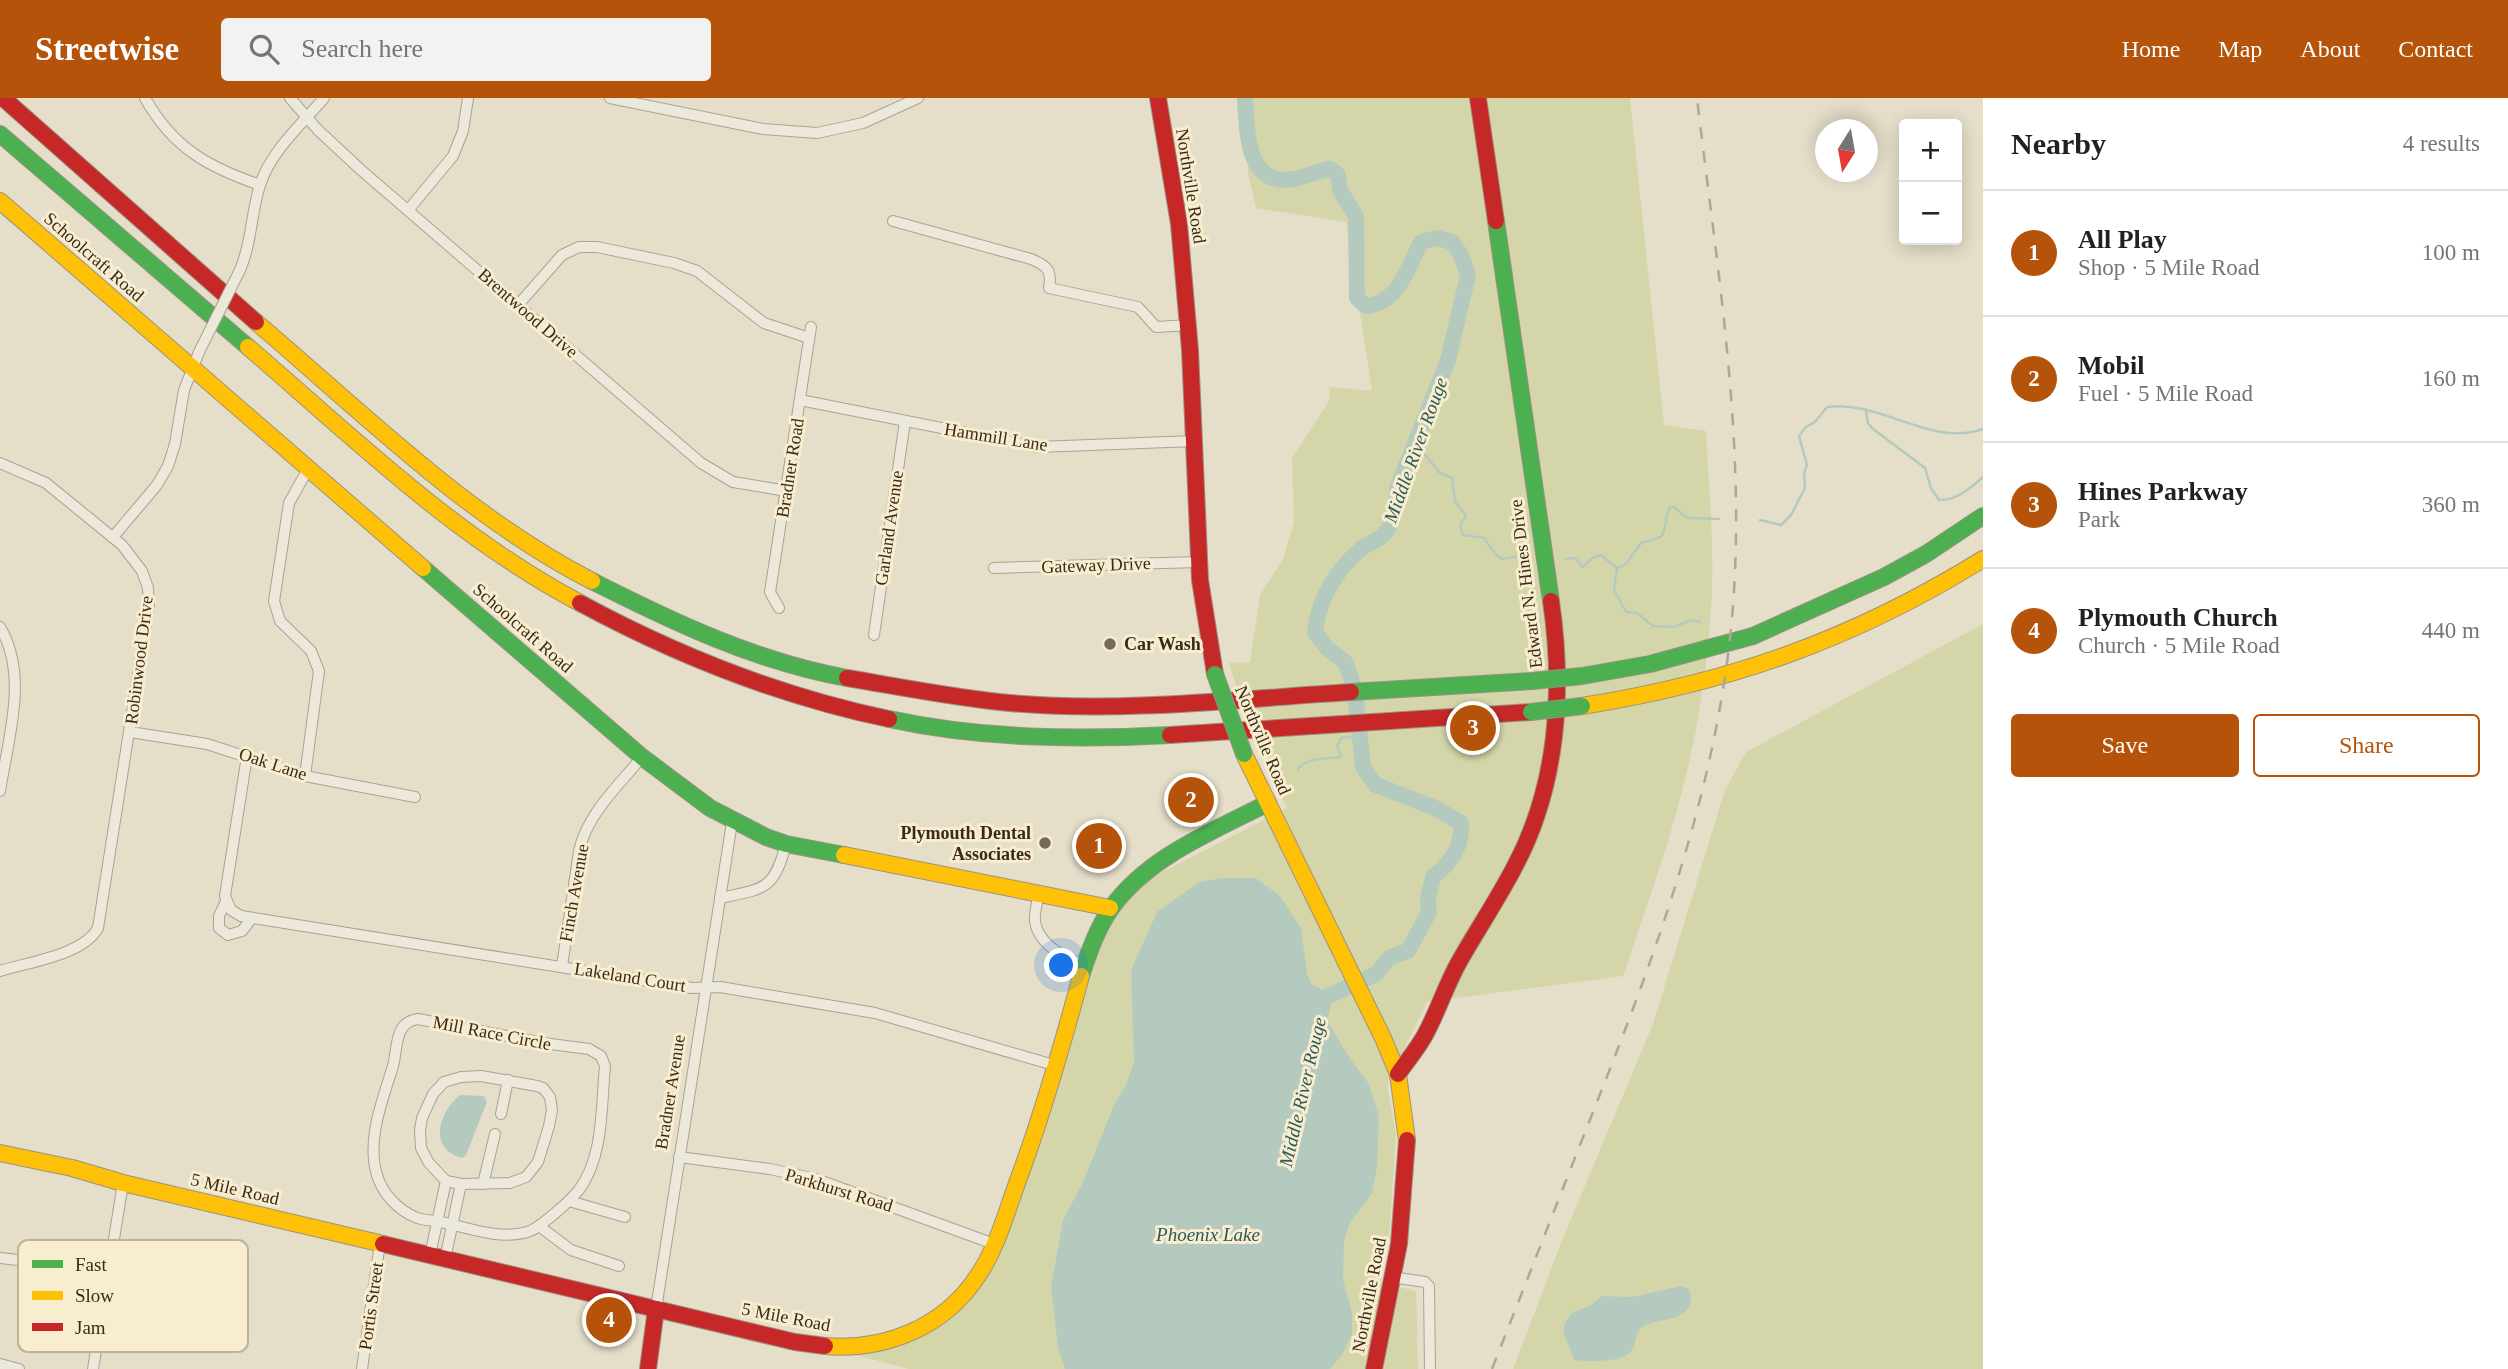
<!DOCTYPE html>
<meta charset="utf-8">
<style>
:root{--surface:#fff;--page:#f2f2f2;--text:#202124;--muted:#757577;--line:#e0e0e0;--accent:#b45309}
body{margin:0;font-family:Georgia,serif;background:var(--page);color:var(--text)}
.controls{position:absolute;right:21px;top:21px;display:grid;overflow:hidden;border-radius:7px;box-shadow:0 4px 18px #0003}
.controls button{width:63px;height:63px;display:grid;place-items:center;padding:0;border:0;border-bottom:2px solid var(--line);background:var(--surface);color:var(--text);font:35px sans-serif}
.compass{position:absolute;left:1815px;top:21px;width:63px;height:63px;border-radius:50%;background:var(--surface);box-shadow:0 4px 18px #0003;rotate:191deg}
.you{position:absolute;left:1062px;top:868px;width:24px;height:24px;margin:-18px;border:5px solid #fff;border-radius:50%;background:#1a73e8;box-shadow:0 0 0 10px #1a73e833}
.badge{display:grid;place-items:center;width:46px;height:46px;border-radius:50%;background:var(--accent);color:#fff;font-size:23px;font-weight:700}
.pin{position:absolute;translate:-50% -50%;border:4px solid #fff;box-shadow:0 2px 7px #0006}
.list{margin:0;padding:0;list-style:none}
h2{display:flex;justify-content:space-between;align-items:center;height:91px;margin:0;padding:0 28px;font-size:30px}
h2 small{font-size:23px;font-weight:400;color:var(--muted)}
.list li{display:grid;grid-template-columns:46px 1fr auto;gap:21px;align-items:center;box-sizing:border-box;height:126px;padding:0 28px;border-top:2px solid var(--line)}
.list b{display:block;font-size:26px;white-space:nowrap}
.list p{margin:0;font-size:23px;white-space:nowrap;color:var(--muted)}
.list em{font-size:23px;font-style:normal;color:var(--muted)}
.actions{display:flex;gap:14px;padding:21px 28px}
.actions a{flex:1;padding:16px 0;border:2px solid var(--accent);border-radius:7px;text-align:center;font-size:24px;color:var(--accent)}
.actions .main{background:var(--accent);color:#fff}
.icon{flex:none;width:38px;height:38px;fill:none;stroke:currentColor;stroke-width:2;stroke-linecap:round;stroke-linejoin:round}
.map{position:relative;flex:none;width:1983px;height:1271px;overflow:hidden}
header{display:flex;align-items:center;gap:42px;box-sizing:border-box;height:98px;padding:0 35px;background:var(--accent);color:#fff}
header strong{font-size:33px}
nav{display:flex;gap:38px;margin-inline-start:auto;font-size:24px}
.search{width:490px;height:63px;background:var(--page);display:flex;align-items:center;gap:18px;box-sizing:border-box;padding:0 24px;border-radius:7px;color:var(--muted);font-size:26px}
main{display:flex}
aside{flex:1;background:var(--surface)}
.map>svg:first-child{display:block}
.green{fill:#d4d6aa}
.water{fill:#b5cabe}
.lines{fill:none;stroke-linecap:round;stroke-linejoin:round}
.stream{stroke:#b5cabe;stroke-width:2.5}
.river{stroke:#b5cabe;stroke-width:16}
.street-casing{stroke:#aaa293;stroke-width:12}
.fast-casing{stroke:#9a9283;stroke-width:18}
.slow-casing{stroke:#9a9283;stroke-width:18}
.jam-casing{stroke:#9a9283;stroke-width:18}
.street{stroke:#ede8dc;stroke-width:10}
.fast{stroke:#4caf50;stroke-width:16}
.slow{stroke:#ffc107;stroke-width:16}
.jam{stroke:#c62828;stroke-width:16}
.rail{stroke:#aca79c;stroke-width:2.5;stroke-dasharray:12 12;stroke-linecap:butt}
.street-bridge-casing{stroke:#aaa293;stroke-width:12;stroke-linecap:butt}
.fast-bridge-casing{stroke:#9a9283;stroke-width:18;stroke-linecap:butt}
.street-bridge{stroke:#ede8dc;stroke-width:10}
.fast-bridge{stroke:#4caf50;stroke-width:16}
.poi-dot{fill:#756958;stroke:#f8edce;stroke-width:2.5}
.labels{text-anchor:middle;stroke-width:6;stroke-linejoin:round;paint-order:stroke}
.street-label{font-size:18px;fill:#392a1b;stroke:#f8edce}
.poi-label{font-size:18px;font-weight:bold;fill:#392a1b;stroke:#f8edce;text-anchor:start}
.water-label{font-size:19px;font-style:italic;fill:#295a59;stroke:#f8edce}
.key{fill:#f8edce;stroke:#bfb298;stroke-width:2}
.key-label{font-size:19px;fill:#392a1b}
</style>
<header>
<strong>Streetwise</strong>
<div class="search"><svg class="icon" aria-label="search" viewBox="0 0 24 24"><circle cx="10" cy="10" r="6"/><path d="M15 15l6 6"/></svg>Search here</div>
<nav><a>Home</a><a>Map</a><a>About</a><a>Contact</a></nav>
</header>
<main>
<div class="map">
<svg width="1983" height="1271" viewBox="0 0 1983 1271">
<rect width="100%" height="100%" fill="#e5dec9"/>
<g class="green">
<path d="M 1248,0 L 1630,0 L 1664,327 L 1706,333 C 1709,396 1716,461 1710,524 C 1705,583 1696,644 1680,701 C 1664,761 1643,819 1623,878 L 1427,904 L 1387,987 L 1396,1037 L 1389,1137 L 1380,1185 L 1416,1193 L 1418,1271 L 909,1271 L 852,1256 L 873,1255 L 900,1247 L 977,1190 L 1098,849 C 1112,822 1128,800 1151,780 L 1287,710 L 1245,617 L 1229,565 L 1250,564 L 1260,497 L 1283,461 L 1294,424 L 1292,360 L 1329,303 L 1330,289 L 1372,293 L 1346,124 L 1256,110 L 1248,75 Z"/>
<path d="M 1983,526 L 1983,1271 L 1513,1271 L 1563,1140 L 1653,926 L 1725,692 L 1746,654 Z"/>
</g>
<g class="water">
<path d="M 1237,0 L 1252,0 L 1253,7 L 1246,22 L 1238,12 Z"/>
<path d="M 1223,780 L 1256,780 L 1280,798 L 1301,830 L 1307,876 L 1312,887 L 1320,890 L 1328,909 L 1328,924 L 1349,959 L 1369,986 L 1379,1019 L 1377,1070 L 1372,1095 L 1349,1127 L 1344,1143 L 1343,1182 L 1352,1214 L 1352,1236 L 1342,1257 L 1330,1271 L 1065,1271 L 1058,1249 L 1051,1189 L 1063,1122 L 1083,1084 L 1114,1007 L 1126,987 L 1134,964 L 1131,872 L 1157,814 L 1199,784 Z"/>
<path d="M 460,997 L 484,998 L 487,1004 L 466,1057 L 462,1060 C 428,1051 438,1015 460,997 Z"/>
<path d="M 1681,1188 C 1688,1190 1691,1192 1691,1199 C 1691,1225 1659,1219 1644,1228 C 1634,1235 1637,1244 1632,1252 C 1625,1265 1586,1264 1574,1262 L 1563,1233 L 1566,1223 L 1573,1214 L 1590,1208 L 1602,1198 L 1632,1199 Z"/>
</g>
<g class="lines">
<g class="stream">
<path d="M 1866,314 L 1868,325 L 1873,331 L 1925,370 L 1931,390 L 1939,402 C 1956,403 1971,390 1983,379"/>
<path d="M 1415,344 L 1439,374 L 1452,380 L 1455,404 L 1466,417 L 1460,428 L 1463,437 L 1484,440 L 1495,456 L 1502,461 L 1529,456 L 1532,476"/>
<path d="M 1760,422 L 1781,427 L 1791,417 L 1805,390 L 1804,375 L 1807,367 L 1799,338 L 1806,329 L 1815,324 L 1827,309 C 1880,301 1931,350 1983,331"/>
<path d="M 1566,461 L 1575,460 L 1583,469 L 1592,460 L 1601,457 L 1617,470"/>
<path d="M 1617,470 L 1626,466 L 1641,445 L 1661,439 C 1668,429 1664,418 1670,409 L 1674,409 L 1687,420 L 1719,421"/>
<path d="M 1617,470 L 1614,491 L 1626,514 L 1637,515 L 1653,528 L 1674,529 L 1692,522 L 1700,524"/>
<path d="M 1533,485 L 1542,549"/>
<path d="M 1298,672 C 1304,659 1327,661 1341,659 L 1337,648 L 1341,640 L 1359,638"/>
</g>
<path class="river" d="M 1245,0 C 1247,33 1246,89 1293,81 C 1305,79 1317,73 1330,71 L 1338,77 L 1340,92 L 1356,118 L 1357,200 L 1366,208 C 1399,205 1408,169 1421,144 L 1437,140 L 1452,144 L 1461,157 L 1468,177 L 1448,262 L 1397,391 C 1397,406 1395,424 1384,436 C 1378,443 1367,445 1361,451 C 1335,473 1319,500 1315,534 L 1327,550 L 1346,565 L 1355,593 L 1363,669 L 1376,687 L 1435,710 L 1461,725 C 1463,748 1451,765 1433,779 L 1428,800 L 1429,814 L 1408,853 L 1390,859 L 1376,876 L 1324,900 L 1320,919"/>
<g class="street-casing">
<g id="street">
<path d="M 145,0 C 173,50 208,69 260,87"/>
<path d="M 290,0 L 318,32 L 361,72 L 701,365 L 733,384 L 787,393"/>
<path d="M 610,0 L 763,31 L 817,35 L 863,25 L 918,0"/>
<path d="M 409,111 L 453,58 L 463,33 L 468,0"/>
<path d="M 893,123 L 1031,161 C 1048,168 1052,173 1049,190 L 1138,209 L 1156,229 L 1189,227"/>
<path d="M 240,172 C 252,144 251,115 260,87 C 271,53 301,27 324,0"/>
<path d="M 518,207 L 562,157 L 579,149 L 597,149 L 674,165 L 697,173 L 764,225 L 809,240"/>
<path d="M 800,302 L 1038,349 L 1194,343"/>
<path d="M 0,365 L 46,385 L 122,447 L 142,473 L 148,490 L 149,507 L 98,830 C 83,857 29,864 0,873"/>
<path d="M 113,439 L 157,387 L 168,368 L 175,346 L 184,292 L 199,254"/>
<path d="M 994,470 L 1199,464"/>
<path d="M 779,510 L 770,494 L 811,229"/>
<path d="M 0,529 C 29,577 8,641 0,693"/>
<path d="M 874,537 L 905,323"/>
<path d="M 130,634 L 207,646 L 305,678 L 415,699"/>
<path d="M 247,658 L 225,798 L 231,812 L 241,818 L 692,890 L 720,889 L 875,915 L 1057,968"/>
<path d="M 305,678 L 319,573 L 311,553 L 280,523 L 274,503 L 289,405 L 308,371"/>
<path d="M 1039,796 C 1037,805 1034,815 1035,824 C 1039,847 1065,860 1084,867"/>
<path d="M 720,800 C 764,791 774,792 786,746"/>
<path d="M 226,803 L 219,818 L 219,830 L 228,837 L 242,833 L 252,820"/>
<path d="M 562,868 L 579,753 C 587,716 619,687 642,659"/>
<path d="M 418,921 L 543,945 L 589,951 L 601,958 L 605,968 C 601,1009 604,1058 579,1092 C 571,1102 542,1128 530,1133 C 501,1143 470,1130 441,1124 C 433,1122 423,1123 415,1119 C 398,1112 382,1095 377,1077 C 366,1042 383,1001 393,968 C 398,949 394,924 418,921 Z"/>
<path d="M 481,978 L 537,988 L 543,990 L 550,999 L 552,1012 L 549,1028 L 538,1064 L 526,1079 L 510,1085 L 461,1086 L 446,1083 L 429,1065 L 421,1050 L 420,1032 L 422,1020 L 433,996 L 444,984 L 461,979 Z"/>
<path d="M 501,1016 L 508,982"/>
<path d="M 679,1059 L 770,1071 L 816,1081 L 994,1146"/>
<path d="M 483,1086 L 495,1036"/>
<path d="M 569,1103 L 625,1119"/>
<path d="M 539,1128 L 571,1152 L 619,1168"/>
<path d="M 430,1157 L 446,1083"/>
<path d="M 0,1160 L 35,1164"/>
<path d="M 445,1161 L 461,1086"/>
<path d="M 1392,1179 L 1425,1184 L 1429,1188 L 1430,1271"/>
<path d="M 656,1211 L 732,724"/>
<path d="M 0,1266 L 19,1271"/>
<path d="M 93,1271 L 123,1085"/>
<path d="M 362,1271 L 380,1145"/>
</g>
</g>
<g class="fast-casing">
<g id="fast">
<path d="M 0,36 L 248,249"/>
<path d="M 1496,123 L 1551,503"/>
<path d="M 423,470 L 642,659 L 710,710 L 766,739 L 786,746 L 844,757"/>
<path d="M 592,483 C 673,524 757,564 847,580"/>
<path d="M 1582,578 L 1650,566 L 1753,538 L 1884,479 L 1926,456 L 1983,418"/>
<path d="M 1351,594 L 1532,583"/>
<path d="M 889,621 C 981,641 1077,642 1170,637"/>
<path d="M 1081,878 C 1089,854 1097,830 1112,809 C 1149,758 1214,733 1268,705"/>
</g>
</g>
<g class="slow-casing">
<g id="slow">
<path d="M 0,103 L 423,470"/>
<path d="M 256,224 C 363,315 467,419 592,483"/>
<path d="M 248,249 C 354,340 455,439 580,505"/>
<path d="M 1582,608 C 1732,584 1854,541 1983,461"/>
<path d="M 1244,656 L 1383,940 L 1398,976 L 1407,1042"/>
<path d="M 844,757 L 1110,810"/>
<path d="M 0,1055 L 72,1070 L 123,1085 L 383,1146"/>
<path d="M 825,1248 C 884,1253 943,1230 977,1179 C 998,1149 1007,1111 1020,1077 C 1044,1011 1063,945 1081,878"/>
</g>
</g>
<g class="jam-casing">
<g id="jam">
<path d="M 3,0 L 256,224"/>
<path d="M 1158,0 L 1179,126 L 1190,252 L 1200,482 L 1215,576"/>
<path d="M 1478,0 L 1496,123"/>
<path d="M 580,505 C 678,558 779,598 889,621"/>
<path d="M 847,580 C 901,589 955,600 1010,605 C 1123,615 1238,601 1351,594"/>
<path d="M 1170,637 L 1531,614"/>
<path d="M 1398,976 C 1407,963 1418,950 1425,937 C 1438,913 1446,887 1459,864 C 1477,832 1498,801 1515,768 C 1558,687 1564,592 1551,503"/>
<path d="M 383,1146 L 795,1244 L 825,1248"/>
<path d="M 648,1271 L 656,1211"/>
<path d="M 1374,1271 L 1399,1146 L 1407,1042"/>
</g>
</g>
<use href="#street" class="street"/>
<use href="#fast" class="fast"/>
<use href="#slow" class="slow"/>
<use href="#jam" class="jam"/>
<path class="rail" d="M 1492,1271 C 1525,1187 1558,1103 1591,1019 C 1658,851 1723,675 1734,493 C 1744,328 1716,163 1697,0"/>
<g class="street-bridge-casing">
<path id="street-bridge" d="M 199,254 L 240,172"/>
</g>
<g class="fast-bridge-casing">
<g id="fast-bridge">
<path d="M 1215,576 L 1244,656"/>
<path d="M 1532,583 L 1582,578"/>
<path d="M 1531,614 L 1582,608"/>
</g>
</g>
<use href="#street-bridge" class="street-bridge"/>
<use href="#fast-bridge" class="fast-bridge"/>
</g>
<g class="poi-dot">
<circle cx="1110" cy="546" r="7"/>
<circle cx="1045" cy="745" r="7"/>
</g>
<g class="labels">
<g class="street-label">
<text transform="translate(1191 88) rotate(81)" y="6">Northville Road</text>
<text transform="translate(94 159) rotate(41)" y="6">Schoolcraft Road</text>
<text transform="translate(528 215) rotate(41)" y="6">Brentwood Drive</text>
<text transform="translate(996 339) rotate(9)" y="6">Hammill Lane</text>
<text transform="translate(790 370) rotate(-81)" y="6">Bradner Road</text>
<text transform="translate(889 430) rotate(-82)" y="6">Garland Avenue</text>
<text transform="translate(1096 467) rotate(-2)" y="6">Gateway Drive</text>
<text transform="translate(1526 486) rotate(-97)" y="6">Edward N. Hines Drive</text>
<text transform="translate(523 530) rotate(41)" y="6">Schoolcraft Road</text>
<text transform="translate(139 562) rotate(-83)" y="6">Robinwood Drive</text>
<text transform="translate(1263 642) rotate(67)" y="6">Northville Road</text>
<text transform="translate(273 666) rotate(18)" y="6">Oak Lane</text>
<text transform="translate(574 795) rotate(-80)" y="6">Finch Avenue</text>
<text transform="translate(630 879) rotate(9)" y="6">Lakeland Court</text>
<text transform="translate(492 935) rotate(11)" y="6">Mill Race Circle</text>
<text transform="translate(670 994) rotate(-81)" y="6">Bradner Avenue</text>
<text transform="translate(235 1091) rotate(13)" y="6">5 Mile Road</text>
<text transform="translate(839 1092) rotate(17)" y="6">Parkhurst Road</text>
<text transform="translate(1369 1197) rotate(-79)" y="6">Northville Road</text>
<text transform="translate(371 1208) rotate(-82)" y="6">Portis Street</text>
<text transform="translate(786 1219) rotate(11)" y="6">5 Mile Road</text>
</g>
<g class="poi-label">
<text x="1124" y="552">Car Wash</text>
<text x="1031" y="741" text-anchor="end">Plymouth Dental<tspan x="1031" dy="21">Associates</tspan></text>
</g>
<g class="water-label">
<text transform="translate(1415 352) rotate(-70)" y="7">Middle River Rouge</text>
<text transform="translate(1302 994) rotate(-77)" y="7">Middle River Rouge</text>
<text x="1208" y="1143">Phoenix Lake</text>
</g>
</g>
<rect x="18" y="1142" width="230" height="112" rx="10" class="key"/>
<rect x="32" y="1162" width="31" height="8" fill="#4caf50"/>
<rect x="32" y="1193" width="31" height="9" fill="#ffc107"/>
<rect x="32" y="1225" width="31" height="8" fill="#c62828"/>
<g class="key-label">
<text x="75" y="1173">Fast</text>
<text x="75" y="1204">Slow</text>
<text x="75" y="1236">Jam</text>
</g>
</svg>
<div class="controls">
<button>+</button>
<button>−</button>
</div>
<svg class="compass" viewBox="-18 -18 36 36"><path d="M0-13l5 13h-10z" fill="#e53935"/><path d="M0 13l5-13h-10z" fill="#757577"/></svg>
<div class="you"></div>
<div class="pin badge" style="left:1099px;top:748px">1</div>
<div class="pin badge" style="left:1191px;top:702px">2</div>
<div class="pin badge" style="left:1473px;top:630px">3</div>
<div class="pin badge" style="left:609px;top:1222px">4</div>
</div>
<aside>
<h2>Nearby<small>4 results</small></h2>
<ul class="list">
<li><span class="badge">1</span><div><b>All Play</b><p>Shop · 5 Mile Road</p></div><em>100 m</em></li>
<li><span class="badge">2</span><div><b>Mobil</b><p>Fuel · 5 Mile Road</p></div><em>160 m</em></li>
<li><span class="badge">3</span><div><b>Hines Parkway</b><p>Park</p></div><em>360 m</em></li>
<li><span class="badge">4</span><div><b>Plymouth Church</b><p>Church · 5 Mile Road</p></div><em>440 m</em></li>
</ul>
<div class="actions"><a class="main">Save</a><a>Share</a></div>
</aside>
</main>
